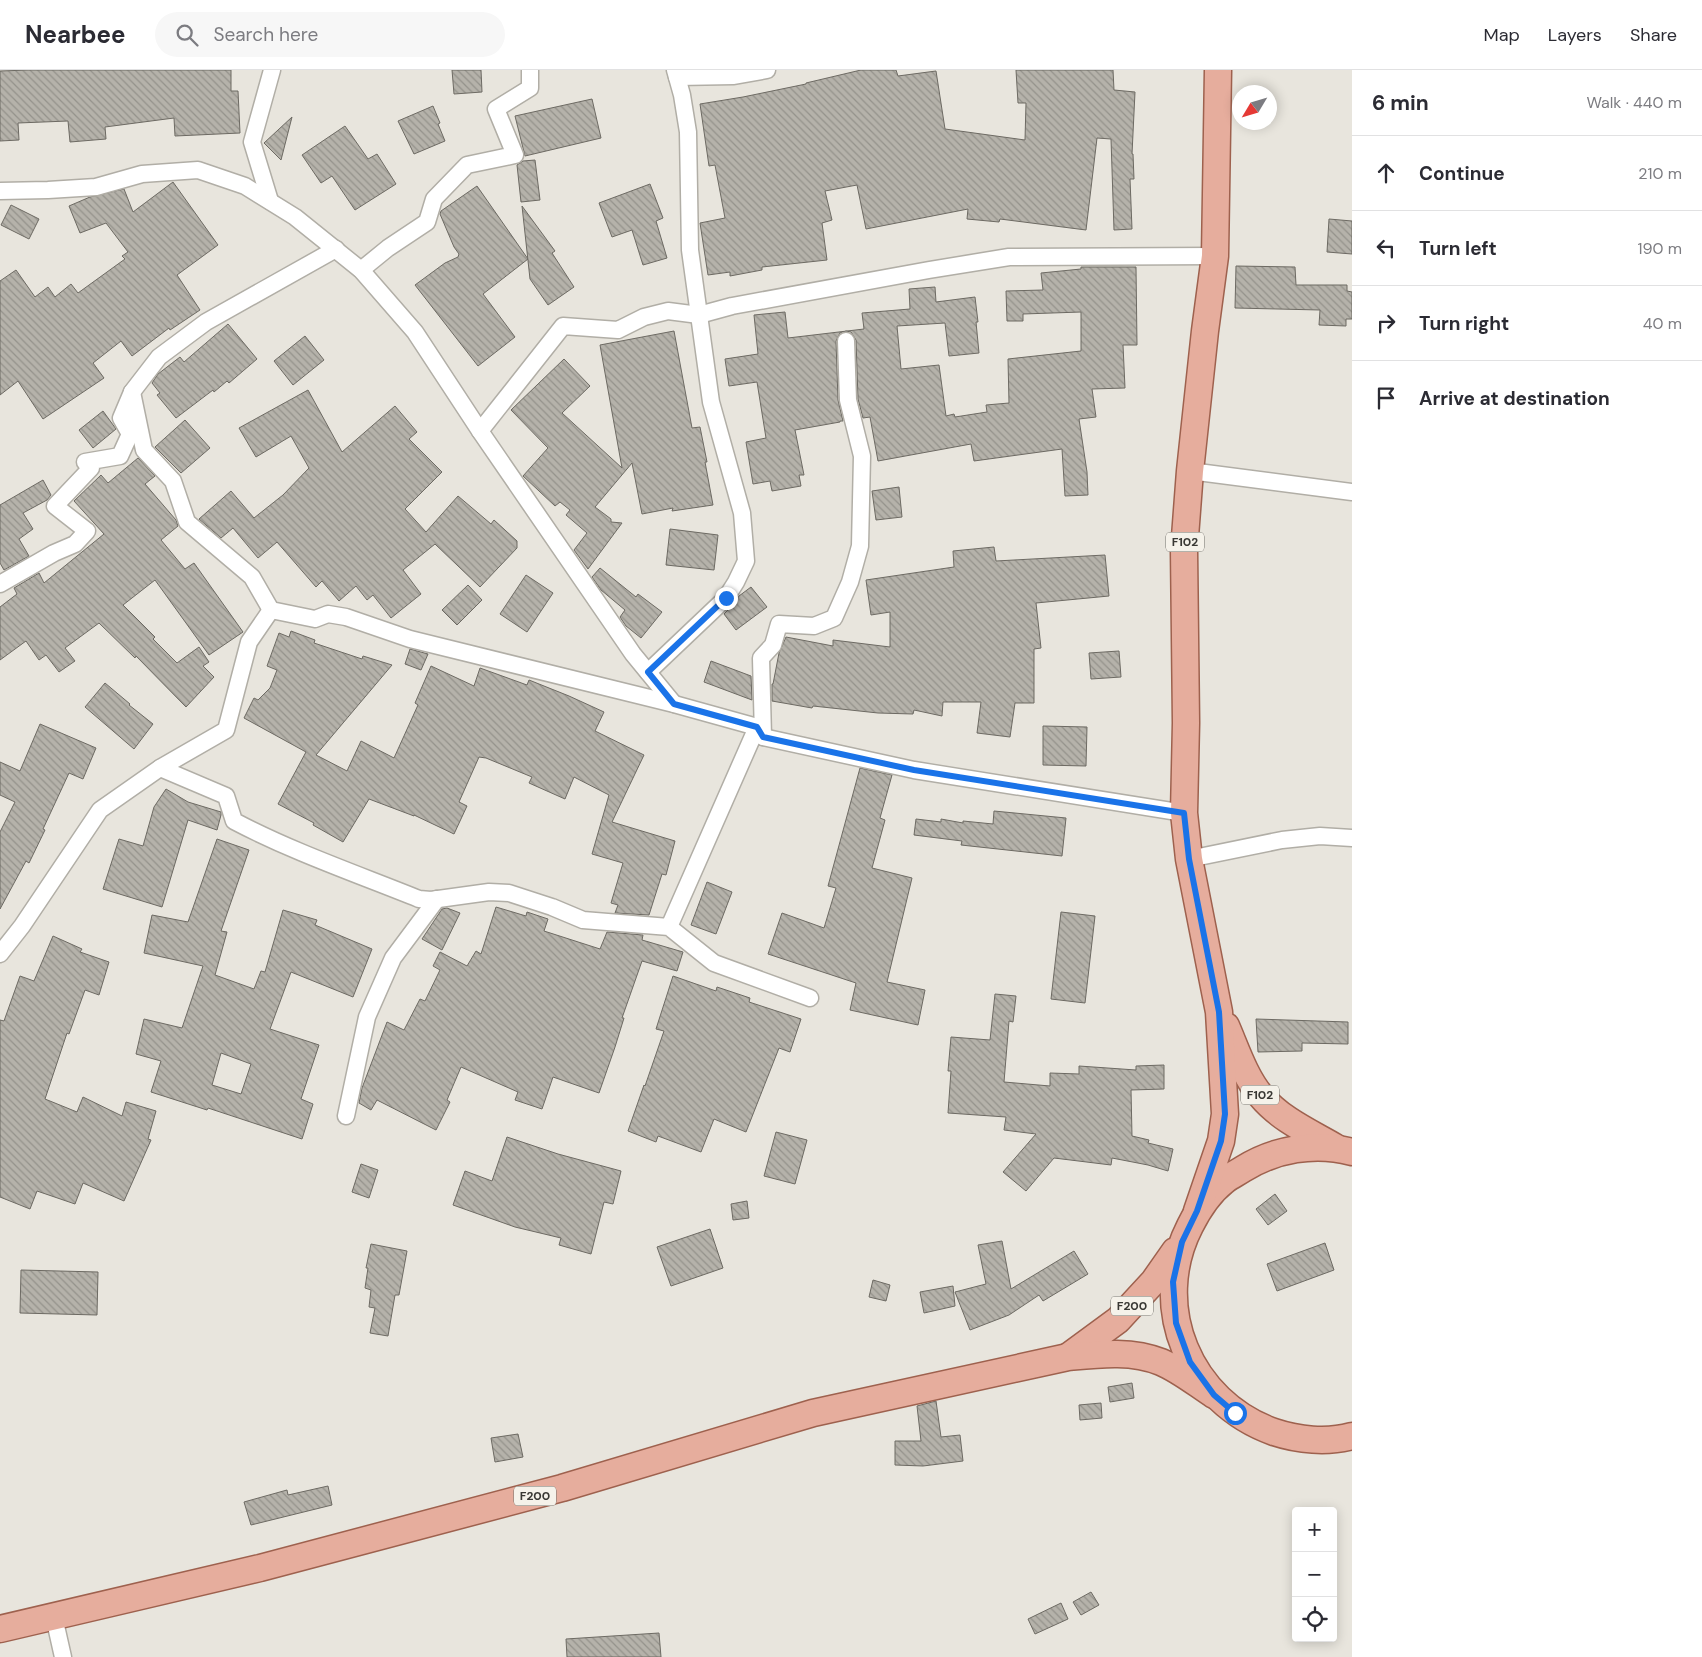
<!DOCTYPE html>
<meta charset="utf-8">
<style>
:root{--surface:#fff;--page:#f7f7f7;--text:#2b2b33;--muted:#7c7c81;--line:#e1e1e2}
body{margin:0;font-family:"DM Sans",sans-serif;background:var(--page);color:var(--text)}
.controls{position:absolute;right:15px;bottom:15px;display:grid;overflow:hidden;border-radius:5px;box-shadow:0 2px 12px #0003}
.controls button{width:45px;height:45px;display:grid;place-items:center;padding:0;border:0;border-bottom:1px solid var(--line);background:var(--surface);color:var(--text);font:25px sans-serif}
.compass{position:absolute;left:1232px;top:15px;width:45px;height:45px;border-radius:50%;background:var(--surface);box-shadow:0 2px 12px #0003;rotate:232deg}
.stop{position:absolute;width:15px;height:15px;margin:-11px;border:4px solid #1a73e8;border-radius:50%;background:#fff}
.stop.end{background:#1a73e8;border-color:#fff;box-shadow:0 1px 5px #0008}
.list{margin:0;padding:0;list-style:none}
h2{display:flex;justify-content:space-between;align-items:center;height:65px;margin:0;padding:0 20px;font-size:21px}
h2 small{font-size:16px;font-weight:400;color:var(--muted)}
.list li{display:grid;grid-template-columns:32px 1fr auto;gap:15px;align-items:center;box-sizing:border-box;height:75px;padding:0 20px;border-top:1px solid var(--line)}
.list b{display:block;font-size:19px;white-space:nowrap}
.list em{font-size:16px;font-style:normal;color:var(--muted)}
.icon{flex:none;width:28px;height:28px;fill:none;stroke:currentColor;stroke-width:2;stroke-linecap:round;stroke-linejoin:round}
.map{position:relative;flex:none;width:1352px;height:1587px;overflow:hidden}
header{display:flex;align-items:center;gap:30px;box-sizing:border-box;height:70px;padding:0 25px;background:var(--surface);border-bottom:1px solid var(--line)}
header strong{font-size:24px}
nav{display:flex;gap:28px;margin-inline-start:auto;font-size:18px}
.search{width:350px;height:45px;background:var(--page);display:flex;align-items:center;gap:12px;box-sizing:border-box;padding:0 18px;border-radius:28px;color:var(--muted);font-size:19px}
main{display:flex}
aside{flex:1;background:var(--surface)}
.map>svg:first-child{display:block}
.building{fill:url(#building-back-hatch);stroke:#6d6a63;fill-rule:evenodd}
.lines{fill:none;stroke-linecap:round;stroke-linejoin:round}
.street-casing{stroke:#b1aea6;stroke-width:19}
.primary-casing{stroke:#9e614e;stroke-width:29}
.street{stroke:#fff;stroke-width:16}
.primary{stroke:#e6ad9d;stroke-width:26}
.route{stroke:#1a73e8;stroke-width:6}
.labels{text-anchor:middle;stroke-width:4;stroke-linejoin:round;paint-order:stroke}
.shield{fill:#f5f2ea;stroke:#71706b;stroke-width:1}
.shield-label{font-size:12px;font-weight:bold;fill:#393834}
</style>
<header>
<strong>Nearbee</strong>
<div class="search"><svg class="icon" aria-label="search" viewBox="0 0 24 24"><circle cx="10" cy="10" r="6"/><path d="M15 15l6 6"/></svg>Search here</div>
<nav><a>Map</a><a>Layers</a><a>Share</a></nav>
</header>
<main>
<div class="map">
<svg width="1352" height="1587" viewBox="0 0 1352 1587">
<defs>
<pattern id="building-back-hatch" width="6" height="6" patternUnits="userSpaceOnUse" patternTransform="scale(1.25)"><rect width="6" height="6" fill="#b5b2aa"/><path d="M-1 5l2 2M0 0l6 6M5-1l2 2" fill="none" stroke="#94928b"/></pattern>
</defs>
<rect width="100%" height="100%" fill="#e8e5dd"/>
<g class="building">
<path d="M 29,0 L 231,0 L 231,21 L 238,21 L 240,63 L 175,66 L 174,48 L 105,57 L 106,69 L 70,72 L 68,51 L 18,53 L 19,70 L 0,71 L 0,1 Z"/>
<path d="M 452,0 L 481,0 L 482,22 L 454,24 Z"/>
<path d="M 861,0 L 896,0 L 898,6 L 936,1 L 945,59 L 1025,70 L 1026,33 L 1018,33 L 1016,0 L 1113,0 L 1114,20 L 1135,22 L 1132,84 L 1133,84 L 1134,109 L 1130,109 L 1132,159 L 1114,160 L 1111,69 L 1097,68 L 1086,160 L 1000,149 L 999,152 L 967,149 L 968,139 L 866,159 L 857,115 L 825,121 L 832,150 L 822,153 L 827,190 L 762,197 L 762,200 L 730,206 L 730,202 L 708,205 L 700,153 L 725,148 L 715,95 L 709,96 L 700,34 L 743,27 L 806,14 L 806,13 Z"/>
<path d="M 592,29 L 601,68 L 525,86 L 515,46 Z"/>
<path d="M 433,36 L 440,53 L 438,54 L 445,71 L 414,84 L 398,51 Z"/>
<path d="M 292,47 L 281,90 L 264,73 Z"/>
<path d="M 345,56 L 368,89 L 377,84 L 396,114 L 355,140 L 332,106 L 321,113 L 302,85 Z"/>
<path d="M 535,90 L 540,130 L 521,132 L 517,95 L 523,91 Z"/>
<path d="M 173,112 L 218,175 L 177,205 L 200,240 L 170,260 L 169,258 L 132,286 L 121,271 L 93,293 L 104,308 L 43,349 L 18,311 L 0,325 L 0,211 L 16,200 L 35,227 L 48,217 L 55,227 L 71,214 L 78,223 L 125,189 L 122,186 L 128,182 L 106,153 L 80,163 L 69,136 L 90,127 L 124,119 L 133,142 Z"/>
<path d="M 650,114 L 663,148 L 656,151 L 667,188 L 643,195 L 632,160 L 612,167 L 599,133 Z"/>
<path d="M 477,116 L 528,189 L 483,224 L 515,267 L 478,296 L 415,215 L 445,193 L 458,187 L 459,184 L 454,177 L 440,144 L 441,141 Z"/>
<path d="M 11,135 L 39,149 L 29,169 L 1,155 Z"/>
<path d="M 522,136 L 555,181 L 552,183 L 574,217 L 548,235 L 530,209 Z"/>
<path d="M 1329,149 L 1352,151 L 1352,184 L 1327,182 Z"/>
<path d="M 1236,196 L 1295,197 L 1296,215 L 1347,215 L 1347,221 L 1352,222 L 1352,249 L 1346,249 L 1346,256 L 1319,255 L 1320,240 L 1235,238 Z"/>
<path d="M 1081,197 L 1136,197 L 1137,275 L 1123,275 L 1125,318 L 1092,319 L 1096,347 L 1079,349 L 1087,402 L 1088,425 L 1065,426 L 1062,379 L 974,391 L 971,374 L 878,391 L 870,347 L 863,348 L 858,329 L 856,270 L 851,262 L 846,261 L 840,263 L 836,271 L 838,330 L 843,351 L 840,351 L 840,352 L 795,360 L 804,405 L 799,405 L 801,416 L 772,421 L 770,411 L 753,414 L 746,372 L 766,368 L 757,312 L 729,316 L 725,289 L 758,284 L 754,245 L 785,242 L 788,268 L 864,259 L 862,243 L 910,239 L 909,219 L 935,217 L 936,232 L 975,227 L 978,252 L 976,252 L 979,283 L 949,286 L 945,253 L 897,256 L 901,299 L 939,295 L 946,346 L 954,344 L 955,347 L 987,342 L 986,335 L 1009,333 L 1008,289 L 1081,281 L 1081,242 L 1023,244 L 1023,251 L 1007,251 L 1006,221 L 1043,220 L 1041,203 L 1081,199 Z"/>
<path d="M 228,254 L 257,289 L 229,313 L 227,311 L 214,322 L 213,320 L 176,348 L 157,325 L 160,323 L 152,313 L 158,304 L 180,287 L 184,292 Z"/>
<path d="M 674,261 L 692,358 L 700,357 L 707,392 L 705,392 L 713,435 L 672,441 L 673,438 L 642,444 L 632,393 L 595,437 L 611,449 L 611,452 L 622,453 L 588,499 L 574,480 L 587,463 L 566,445 L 570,440 L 560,432 L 555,436 L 523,406 L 548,378 L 511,340 L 564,289 L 590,316 L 562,343 L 622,398 L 600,275 Z"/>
<path d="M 305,266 L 324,290 L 293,315 L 274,291 Z"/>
<path d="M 308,320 L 342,382 L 395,336 L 417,362 L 409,369 L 442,402 L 405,439 L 426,462 L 458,426 L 491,454 L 494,450 L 517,471 L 517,478 L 480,517 L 435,474 L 403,500 L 421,524 L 391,548 L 373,525 L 367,530 L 356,516 L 339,531 L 322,511 L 316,517 L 277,472 L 258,488 L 233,458 L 221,468 L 199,449 L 231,421 L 254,448 L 283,425 L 309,398 L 291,366 L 256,387 L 239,358 Z"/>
<path d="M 103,341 L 116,359 L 93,378 L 79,360 Z"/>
<path d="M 185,350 L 210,378 L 181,403 L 155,377 Z"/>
<path d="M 138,388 L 155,406 L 145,414 L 176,450 L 178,456 L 161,470 L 185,499 L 194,493 L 243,562 L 209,585 L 155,510 L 123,535 L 155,567 L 153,569 L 177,593 L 199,577 L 209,592 L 203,596 L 214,607 L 186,637 L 136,586 L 135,588 L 99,553 L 65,578 L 75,591 L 59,602 L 46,585 L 39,590 L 26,571 L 0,590 L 0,537 L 17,524 L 14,518 L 39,503 L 44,513 L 104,464 L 74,431 L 101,405 L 108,413 Z"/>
<path d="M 43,410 L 51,425 L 47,430 L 23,443 L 33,459 L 19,469 L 29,486 L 4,500 L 0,493 L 0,435 Z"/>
<path d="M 899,417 L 902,447 L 876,450 L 872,421 Z"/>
<path d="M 670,459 L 718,465 L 714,500 L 666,495 Z"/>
<path d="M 994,477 L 996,491 L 1105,485 L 1109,526 L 1036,533 L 1041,578 L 1034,579 L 1034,633 L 1015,633 L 1010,667 L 977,663 L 981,632 L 943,632 L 942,646 L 914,640 L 913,644 L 878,643 L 813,636 L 812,638 L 772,631 L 772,614 L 773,614 L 779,583 L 786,567 L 833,576 L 833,570 L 890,577 L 890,542 L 871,545 L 866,510 L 954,497 L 953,481 Z"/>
<path d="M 600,498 L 636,527 L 638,524 L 662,542 L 641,568 L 626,556 L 620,547 L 625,540 L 601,520 L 592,507 Z"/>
<path d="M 526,505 L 553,523 L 527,562 L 500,544 Z"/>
<path d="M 468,515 L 482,530 L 457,555 L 442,540 Z"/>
<path d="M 751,517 L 767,537 L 736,560 L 724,544 L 733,535 L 739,526 Z"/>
<path d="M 291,561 L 315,570 L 314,573 L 362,589 L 363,586 L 392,595 L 316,685 L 347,701 L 361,671 L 394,688 L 418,635 L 415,633 L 431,596 L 474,616 L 480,598 L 527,615 L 529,610 L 569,626 L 604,642 L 595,661 L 644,685 L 612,752 L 675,771 L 666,805 L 662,804 L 649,845 L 615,843 L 618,835 L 611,833 L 623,793 L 592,784 L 609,725 L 574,707 L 565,729 L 529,713 L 532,707 L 486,688 L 479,687 L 459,732 L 467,736 L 454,764 L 414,745 L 414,746 L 369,729 L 343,772 L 313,755 L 314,753 L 278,734 L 306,682 L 244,648 L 254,628 L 258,630 L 270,618 L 277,600 L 267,596 L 279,563 L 289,567 Z"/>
<path d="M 410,579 L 428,584 L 421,600 L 405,594 Z"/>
<path d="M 1119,581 L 1121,607 L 1091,609 L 1089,583 Z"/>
<path d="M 711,591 L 751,606 L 752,630 L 704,612 Z"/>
<path d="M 105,613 L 130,634 L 129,635 L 153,654 L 134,679 L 85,637 Z"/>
<path d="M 40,654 L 96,678 L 83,709 L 69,703 L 43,759 L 45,760 L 29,793 L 26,791 L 0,839 L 0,762 L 15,732 L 0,725 L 0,692 L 20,701 Z"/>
<path d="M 1043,656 L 1087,657 L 1086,696 L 1043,695 Z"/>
<path d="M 860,698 L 892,705 L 880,748 L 885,750 L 872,798 L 912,808 L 887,912 L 925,920 L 918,955 L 850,940 L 856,913 L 768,884 L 782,843 L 824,858 L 836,818 L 828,816 Z"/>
<path d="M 166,719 L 188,732 L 221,742 L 221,745 L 217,760 L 188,750 L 162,837 L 103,819 L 119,769 L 143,776 L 154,737 Z"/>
<path d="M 994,741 L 1066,748 L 1062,786 L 961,775 L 962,771 L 914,765 L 916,749 L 941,752 L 941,749 L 963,753 L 963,751 L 993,754 Z"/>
<path d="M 217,769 L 249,780 L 221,861 L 227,862 L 215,905 L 254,919 L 261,901 L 265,902 L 283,840 L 317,850 L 315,855 L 372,879 L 353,927 L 291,902 L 270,959 L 319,975 L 301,1029 L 313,1034 L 302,1069 L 208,1038 L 207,1040 L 151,1022 L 161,991 L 136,984 L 144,949 L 182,958 L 203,896 L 144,883 L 152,845 L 188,852 ZM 221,983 L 251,994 L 241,1024 L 212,1015 Z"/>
<path d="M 707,812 L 732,822 L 716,864 L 691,855 Z"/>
<path d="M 496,837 L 526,846 L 527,842 L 548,849 L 544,861 L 600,879 L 607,862 L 643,865 L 642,870 L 683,882 L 677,901 L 642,891 L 622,948 L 624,948 L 615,977 L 599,1023 L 553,1007 L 542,1039 L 515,1030 L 518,1022 L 461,997 L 447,1030 L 450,1032 L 436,1060 L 377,1030 L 371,1040 L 359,1033 L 362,1018 L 387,952 L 404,960 L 420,929 L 425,931 L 440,900 L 433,896 L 440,882 L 467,896 L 476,881 L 481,884 Z"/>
<path d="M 447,838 L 460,843 L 442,880 L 422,869 L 442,839 Z"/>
<path d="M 1061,842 L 1095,846 L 1085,933 L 1051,929 Z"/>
<path d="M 53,866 L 82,879 L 80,882 L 109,892 L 99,925 L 85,920 L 69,964 L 67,963 L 45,1029 L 77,1042 L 83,1027 L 122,1046 L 126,1032 L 156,1041 L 148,1069 L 151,1070 L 124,1131 L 83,1113 L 75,1134 L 37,1121 L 30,1139 L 0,1127 L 0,950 L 4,951 L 20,906 L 34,911 Z"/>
<path d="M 673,906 L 716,921 L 717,917 L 750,928 L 749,932 L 801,949 L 790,982 L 779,978 L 746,1062 L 714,1049 L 701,1082 L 658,1066 L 656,1072 L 628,1061 L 644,1015 L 645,1016 L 664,961 L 656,959 Z"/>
<path d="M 995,924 L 1016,926 L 1013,952 L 1009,951 L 1004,1012 L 1050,1016 L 1050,1003 L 1079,1004 L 1079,996 L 1136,1000 L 1136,996 L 1164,995 L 1164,1019 L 1131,1020 L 1132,1066 L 1149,1070 L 1148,1073 L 1173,1079 L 1168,1101 L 1148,1095 L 1112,1088 L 1111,1095 L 1054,1088 L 1026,1121 L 1003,1102 L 1036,1064 L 1004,1060 L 1006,1047 L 948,1043 L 951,1001 L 948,1001 L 951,967 L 990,970 Z"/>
<path d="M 1256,949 L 1348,952 L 1348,974 L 1302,973 L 1302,981 L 1258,982 Z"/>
<path d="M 776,1062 L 807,1070 L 795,1114 L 764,1106 Z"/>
<path d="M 507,1067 L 558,1084 L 621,1101 L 613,1134 L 604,1132 L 591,1184 L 559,1175 L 561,1168 L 515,1157 L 453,1135 L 465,1101 L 492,1111 Z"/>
<path d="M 361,1094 L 378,1100 L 369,1128 L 352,1122 Z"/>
<path d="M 1275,1124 L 1287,1141 L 1268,1155 L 1256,1139 Z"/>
<path d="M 747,1131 L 749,1148 L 733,1150 L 731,1134 Z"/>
<path d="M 710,1159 L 723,1198 L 671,1216 L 657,1177 Z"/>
<path d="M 1002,1171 L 1011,1219 L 1074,1181 L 1088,1204 L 1043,1231 L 1039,1225 L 1009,1245 L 970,1260 L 955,1222 L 986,1214 L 978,1175 Z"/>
<path d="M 1325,1173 L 1334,1200 L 1277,1221 L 1267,1194 Z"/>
<path d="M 371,1174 L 407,1181 L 399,1225 L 395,1225 L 388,1266 L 370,1263 L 375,1238 L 369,1237 L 371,1220 L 365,1218 L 368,1198 L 366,1198 Z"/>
<path d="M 21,1200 L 98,1202 L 97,1245 L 20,1243 Z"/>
<path d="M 873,1210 L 890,1215 L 886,1231 L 869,1227 Z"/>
<path d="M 953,1216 L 955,1236 L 924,1243 L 920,1222 Z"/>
<path d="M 1132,1313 L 1134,1328 L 1110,1332 L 1108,1317 Z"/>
<path d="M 936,1331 L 941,1367 L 960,1365 L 963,1391 L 923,1396 L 895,1395 L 895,1371 L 921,1371 L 917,1336 Z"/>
<path d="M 1101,1333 L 1102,1348 L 1080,1350 L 1079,1335 Z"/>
<path d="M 518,1364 L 523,1387 L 495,1392 L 491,1368 Z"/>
<path d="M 328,1416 L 332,1435 L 251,1455 L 244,1432 L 287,1420 L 288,1425 Z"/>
<path d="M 1091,1522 L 1099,1535 L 1081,1545 L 1073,1532 Z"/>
<path d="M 1061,1533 L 1068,1549 L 1035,1564 L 1028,1549 Z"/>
<path d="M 659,1563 L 661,1587 L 567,1587 L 566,1569 Z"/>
</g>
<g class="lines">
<g class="street-casing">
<g id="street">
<path d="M 677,7 L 734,6 L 767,0"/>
<path d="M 0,121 L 48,120 L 96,117 L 142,104 L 198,100 L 245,116 L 295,147 L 361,200 L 415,262 L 480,361 L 633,584 L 674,634"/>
<path d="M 270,131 L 252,72 L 272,0"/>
<path d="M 361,200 L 388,178 L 427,152 L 434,129 L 467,95 L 515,85 L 496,39 L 530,18 L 530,0"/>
<path d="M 132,322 L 144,380 L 173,411 L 187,452 L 252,507 L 271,540 L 315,549 L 328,544 L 346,547 L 410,569 L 674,634 L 757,657 L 763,667 L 914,700 L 1184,743"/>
<path d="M 480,361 L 563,256 L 618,260 L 644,247 L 668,241 L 699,245 L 732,236 L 929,200 L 1009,187 L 1215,186"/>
<path d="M 1190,401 L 1352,422"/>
<path d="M 0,514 L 54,483 L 75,474 L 87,461 L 55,436 L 91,398 L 85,392 L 120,386 L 130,364 L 121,348 L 132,322 L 159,287 L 206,252 L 336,179"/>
<path d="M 648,602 L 726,528 L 736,512 L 746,491 L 742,443 L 711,332 L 699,245 L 690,180 L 688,62 L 682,25 L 675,0"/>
<path d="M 763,667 L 761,588 L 773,575 L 779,554 L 814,556 L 834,548 L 850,512 L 860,476 L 862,386 L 848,330 L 846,271"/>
<path d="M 160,698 L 226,726 L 234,751 C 293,782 357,804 419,829 L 431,830 L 489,822 L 509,823 L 552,837 L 583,850 L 669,857 L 714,893 L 810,928"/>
<path d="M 1189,789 L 1282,770 L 1320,766 L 1352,768"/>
<path d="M 669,857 L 757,657"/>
<path d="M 0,884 L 22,856 L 100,740 L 160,698 L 226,660 L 249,572 L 271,540"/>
<path d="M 346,1046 L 367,947 L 393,888 L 437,829"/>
<path d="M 54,1547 L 63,1587"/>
</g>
</g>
<g class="primary-casing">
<g id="primary">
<path d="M 1226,956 C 1236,979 1245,1007 1261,1026 C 1280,1049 1309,1062 1335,1077"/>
<path d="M 1352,1082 C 1315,1072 1275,1079 1243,1099 C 1237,1103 1230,1106 1224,1111 C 1210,1122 1198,1140 1190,1156 C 1149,1236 1189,1332 1274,1362 C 1298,1370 1327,1373 1352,1366"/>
<path d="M 1197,1141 L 1221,1071 L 1225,1044 L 1219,942 L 1189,789 L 1184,743 L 1186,653 L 1184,480 L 1190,401 L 1205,261 L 1215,186 L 1218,0"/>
<path d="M 1069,1286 L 1118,1250 L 1154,1211 L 1175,1181"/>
<path d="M 0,1559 L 260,1498 L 562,1418 L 813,1343 L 1068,1287 C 1099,1284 1132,1280 1161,1292 C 1180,1300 1197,1314 1214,1325"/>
</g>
</g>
<use href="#street" class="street"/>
<use href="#primary" class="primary"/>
</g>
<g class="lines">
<path class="route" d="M 726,528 L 648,602 L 674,634 L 757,657 L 763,667 L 914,700 L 1184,743 L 1189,789 L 1219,942 L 1225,1044 L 1221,1071 L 1197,1141 L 1182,1172 L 1173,1212 L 1176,1253 L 1190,1292 L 1214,1325 L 1235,1343"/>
</g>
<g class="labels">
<g class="shield">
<rect x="1166" y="462.5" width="38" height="19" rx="4"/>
<rect x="1241" y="1015.5" width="38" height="19" rx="4"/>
<rect x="1111" y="1226.5" width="42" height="19" rx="4"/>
<rect x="514" y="1416.5" width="42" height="19" rx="4"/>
</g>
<g class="shield-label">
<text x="1185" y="476">F102</text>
<text x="1260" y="1029">F102</text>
<text x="1132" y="1240">F200</text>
<text x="535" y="1430">F200</text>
</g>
</g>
</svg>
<div class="controls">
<button>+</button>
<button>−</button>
<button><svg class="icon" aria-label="locate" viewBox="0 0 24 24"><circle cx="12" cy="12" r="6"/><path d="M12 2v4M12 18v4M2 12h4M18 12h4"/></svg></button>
</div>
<svg class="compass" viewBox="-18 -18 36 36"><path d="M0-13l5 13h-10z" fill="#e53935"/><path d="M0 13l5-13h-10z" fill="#7c7c81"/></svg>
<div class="stop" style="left:1235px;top:1343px"></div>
<div class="stop end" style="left:726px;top:528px"></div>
</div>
<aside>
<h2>6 min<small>Walk · 440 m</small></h2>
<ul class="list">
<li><svg class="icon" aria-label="ahead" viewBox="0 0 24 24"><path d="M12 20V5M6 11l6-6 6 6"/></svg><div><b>Continue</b></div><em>210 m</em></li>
<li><svg class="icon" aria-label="left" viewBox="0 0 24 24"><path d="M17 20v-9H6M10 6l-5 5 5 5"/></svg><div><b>Turn left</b></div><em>190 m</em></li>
<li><svg class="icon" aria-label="right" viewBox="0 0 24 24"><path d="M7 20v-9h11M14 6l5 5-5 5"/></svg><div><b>Turn right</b></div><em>40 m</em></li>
<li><svg class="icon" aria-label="arrive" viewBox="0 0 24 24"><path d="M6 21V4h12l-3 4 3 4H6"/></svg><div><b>Arrive at destination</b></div></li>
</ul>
</aside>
</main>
